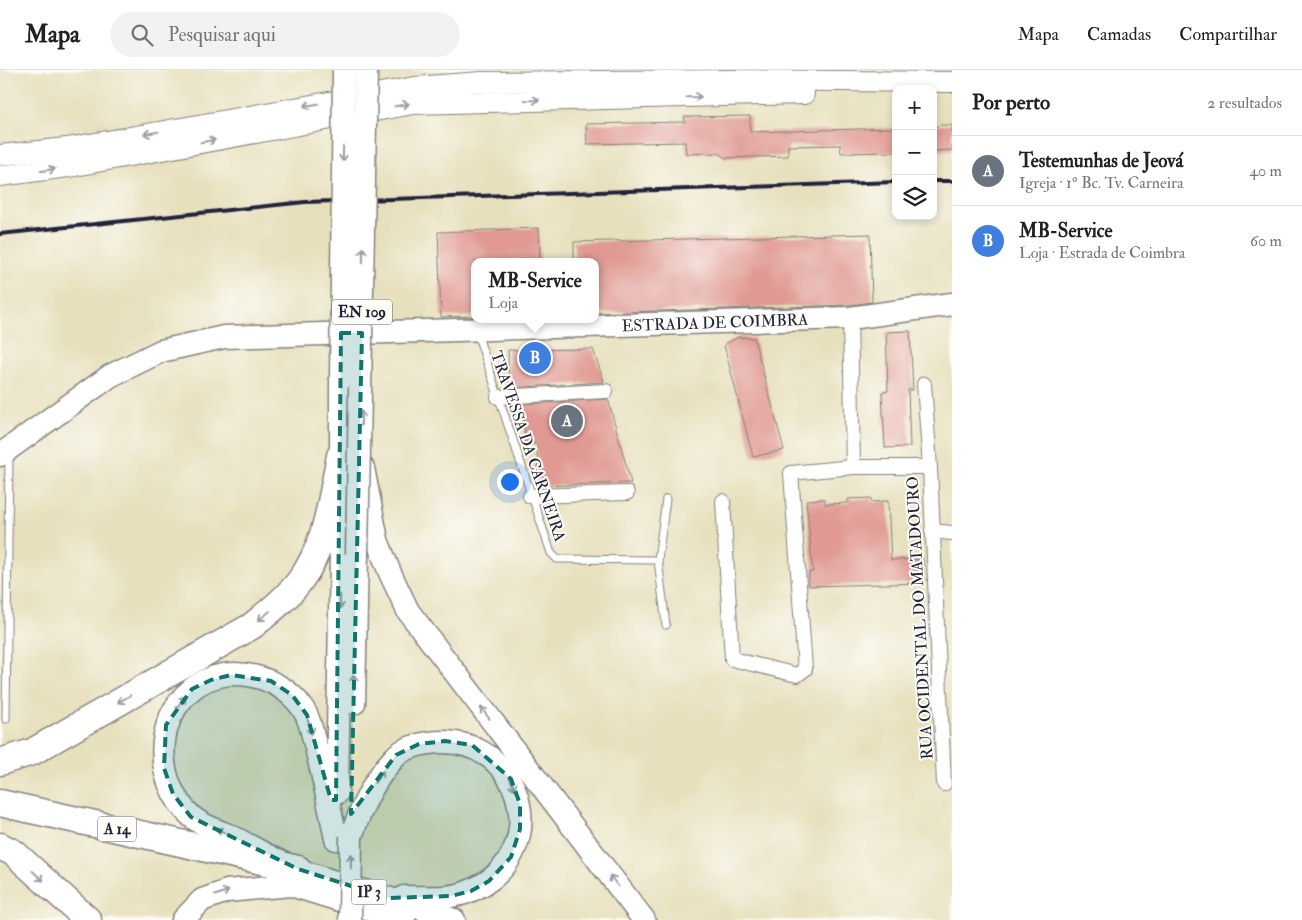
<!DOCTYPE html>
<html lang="pt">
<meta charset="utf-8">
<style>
:root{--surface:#fff;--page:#f2f2f2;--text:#202124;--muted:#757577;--line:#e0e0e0;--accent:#d1495b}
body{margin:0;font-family:"IM FELL Double Pica",serif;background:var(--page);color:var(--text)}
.controls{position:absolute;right:15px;top:15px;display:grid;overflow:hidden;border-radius:10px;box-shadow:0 2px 8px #0003}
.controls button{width:45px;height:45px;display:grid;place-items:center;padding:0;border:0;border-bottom:1px solid var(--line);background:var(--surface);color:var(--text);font:25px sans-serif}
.you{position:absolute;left:509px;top:411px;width:18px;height:18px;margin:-12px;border:4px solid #fff;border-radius:50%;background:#1a73e8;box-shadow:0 0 0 8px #1a73e833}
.badge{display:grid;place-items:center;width:32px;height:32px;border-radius:50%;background:var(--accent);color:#fff;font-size:16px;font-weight:700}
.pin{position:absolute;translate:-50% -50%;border:2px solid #fff;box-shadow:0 1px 5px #0006}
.popup{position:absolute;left:471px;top:188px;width:128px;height:65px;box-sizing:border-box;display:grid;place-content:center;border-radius:10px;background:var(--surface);filter:drop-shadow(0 1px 4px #0005);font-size:16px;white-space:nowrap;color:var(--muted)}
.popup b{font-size:19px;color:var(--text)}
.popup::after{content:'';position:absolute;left:50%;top:100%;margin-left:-10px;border:10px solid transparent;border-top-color:var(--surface)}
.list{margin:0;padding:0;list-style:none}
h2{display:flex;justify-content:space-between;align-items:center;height:65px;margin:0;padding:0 20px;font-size:21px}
h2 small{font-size:16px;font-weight:400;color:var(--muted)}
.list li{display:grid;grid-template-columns:32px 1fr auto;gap:15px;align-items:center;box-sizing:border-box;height:70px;padding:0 20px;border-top:1px solid var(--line)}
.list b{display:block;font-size:19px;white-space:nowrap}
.list p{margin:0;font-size:16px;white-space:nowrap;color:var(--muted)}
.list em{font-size:16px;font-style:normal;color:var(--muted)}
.icon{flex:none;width:28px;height:28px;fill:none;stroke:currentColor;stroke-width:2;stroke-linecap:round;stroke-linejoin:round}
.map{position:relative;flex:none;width:952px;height:850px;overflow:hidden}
header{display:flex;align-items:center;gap:30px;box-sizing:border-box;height:70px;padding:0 25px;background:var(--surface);border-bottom:1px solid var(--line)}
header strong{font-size:24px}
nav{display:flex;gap:28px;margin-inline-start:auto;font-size:18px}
.search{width:350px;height:45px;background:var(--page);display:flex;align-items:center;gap:12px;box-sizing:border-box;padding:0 18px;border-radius:28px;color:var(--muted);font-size:19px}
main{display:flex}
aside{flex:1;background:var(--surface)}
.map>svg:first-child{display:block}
.building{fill:#e09a93}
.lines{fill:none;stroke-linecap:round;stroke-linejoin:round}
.lane-casing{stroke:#84817c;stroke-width:9}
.street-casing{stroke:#84817c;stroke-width:16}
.secondary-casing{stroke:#84817c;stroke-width:22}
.primary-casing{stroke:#84817c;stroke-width:25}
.highway-casing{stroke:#84817c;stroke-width:29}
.lane{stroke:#fff;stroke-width:7}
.street{stroke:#fff;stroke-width:14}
.secondary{stroke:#fff;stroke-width:20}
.primary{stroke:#fff;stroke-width:22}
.highway{stroke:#fff;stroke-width:26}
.rail{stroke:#22223b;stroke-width:4}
.primary-bridge-casing{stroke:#84817c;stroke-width:25;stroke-linecap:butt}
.primary-bridge{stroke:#fff;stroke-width:22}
.oneway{stroke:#9c9ca7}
.marked{fill:#0f766e;fill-opacity:0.2;stroke:#0f766e;stroke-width:4;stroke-dasharray:10 6;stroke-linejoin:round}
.labels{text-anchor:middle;stroke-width:4;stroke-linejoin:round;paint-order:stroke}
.shield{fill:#fdfcf7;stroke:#646373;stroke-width:1}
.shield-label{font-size:15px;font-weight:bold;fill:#22223b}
.street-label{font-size:16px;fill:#22223b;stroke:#fdfcf7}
</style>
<header>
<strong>Mapa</strong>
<div class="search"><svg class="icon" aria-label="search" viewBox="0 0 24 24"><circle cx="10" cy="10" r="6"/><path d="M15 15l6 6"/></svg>Pesquisar aqui</div>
<nav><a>Mapa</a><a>Camadas</a><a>Compartilhar</a></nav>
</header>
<main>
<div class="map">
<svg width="952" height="850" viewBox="0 0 952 850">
<rect width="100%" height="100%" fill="#fdfcf7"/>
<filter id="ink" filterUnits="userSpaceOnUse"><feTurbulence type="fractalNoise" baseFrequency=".02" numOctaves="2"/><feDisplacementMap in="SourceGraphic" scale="10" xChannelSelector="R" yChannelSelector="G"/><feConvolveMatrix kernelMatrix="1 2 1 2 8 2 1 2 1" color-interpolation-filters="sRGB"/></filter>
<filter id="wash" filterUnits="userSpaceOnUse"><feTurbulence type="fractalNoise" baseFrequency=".0096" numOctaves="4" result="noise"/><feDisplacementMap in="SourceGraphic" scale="20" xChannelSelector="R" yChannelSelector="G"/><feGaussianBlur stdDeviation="1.12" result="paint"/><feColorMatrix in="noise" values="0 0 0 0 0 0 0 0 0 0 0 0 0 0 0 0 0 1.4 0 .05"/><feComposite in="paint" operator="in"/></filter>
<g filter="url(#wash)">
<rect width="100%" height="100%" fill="#e7e0bd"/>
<g id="blocks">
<g class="building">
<path d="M 750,46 L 750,62 L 896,58 L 896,82 L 841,83 L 840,75 L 788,76 L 788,86 L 725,88 L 719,83 L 686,84 L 685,72 L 587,74 L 586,54 L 685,52 L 684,47 Z"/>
<path d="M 941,55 L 952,55 L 952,80 L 933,81 L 933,57 Z"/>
<path d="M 539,158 L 540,192 L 475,192 L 475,246 L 441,247 L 438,162 Z"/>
<path d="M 870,164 L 872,232 L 849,235 L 595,243 L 595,192 L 574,192 L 574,172 Z"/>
<path d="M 910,261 L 913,320 L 908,320 L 910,377 L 885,378 L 882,322 L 888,321 L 886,262 Z"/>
<path d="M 738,267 L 754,268 L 784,380 L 753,387 L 724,275 Z"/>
<path d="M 593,279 L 604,312 L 509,318 L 508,280 Z"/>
<path d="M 608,329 L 631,413 L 538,416 L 537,374 L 525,374 L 523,334 Z"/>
<path d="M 871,428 L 871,432 L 888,431 L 891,490 L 923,489 L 924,513 L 809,516 L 809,502 L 813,502 L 806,430 L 825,429 L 825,434 L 848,433 L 848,429 Z"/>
</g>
</g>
</g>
<g filter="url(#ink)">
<use href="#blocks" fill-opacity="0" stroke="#84817c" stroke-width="1"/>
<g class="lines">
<g class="lane-casing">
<g id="lane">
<path d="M 477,263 L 551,483 L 557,489 L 658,490"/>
<path d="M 666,429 L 658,490 L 666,555"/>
<path d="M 6,649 L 9,384"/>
</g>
</g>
<g class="street-casing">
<g id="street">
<path d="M 850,248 L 853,397"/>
<path d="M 924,314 L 930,397"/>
<path d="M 498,327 L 606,321"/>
<path d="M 530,426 L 627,423"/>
<path d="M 723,431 L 732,589 L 797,605 L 805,599 L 791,403 L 853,397 L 930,397 L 944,714"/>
<path d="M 932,461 L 952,463"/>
</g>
</g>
<g class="secondary-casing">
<g id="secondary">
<path d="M 0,85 L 67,78 L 415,17 L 481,12 L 732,10 L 952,12"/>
<path d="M 0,106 L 75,96 L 413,34 L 804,24"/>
</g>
</g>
<g class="primary-casing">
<g id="primary">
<path d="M 0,385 L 110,306 L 161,281 L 224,267 L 850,248 L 952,234"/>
<path d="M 363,398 L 377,470 L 390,503 L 408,541 L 644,850"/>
<path d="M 354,633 L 357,484"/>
<path d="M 337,723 L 341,484 L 341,309"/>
<path d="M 351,766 C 362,737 373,710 395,687 C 402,679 419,674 429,673 C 522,660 557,783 472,820 C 452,830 426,827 404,827"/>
<path d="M 336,769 C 329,736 323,703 314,670 C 312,662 310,652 306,644 C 286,606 227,590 192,619 C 153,651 155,713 191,746 C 202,756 222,762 235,768 C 256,779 277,792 299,800 C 350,818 403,831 454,850"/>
<path d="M 183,850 L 202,830 L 227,821 L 291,815 L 404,850"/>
</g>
</g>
<g class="highway-casing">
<g id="highway">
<path d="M 0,692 L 32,682 L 252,556 C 268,543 286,529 299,512 C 327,476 331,429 340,386"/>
<path d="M 0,733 L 298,799"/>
<path d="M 0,776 L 14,783 L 88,850"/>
</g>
</g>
<use href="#lane" class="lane"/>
<use href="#street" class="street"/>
<use href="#secondary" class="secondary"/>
<use href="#primary" class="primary"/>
<use href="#highway" class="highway"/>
<g class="rail">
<path d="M 933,111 L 952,111"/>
<path d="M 0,164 L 305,132 L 896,112"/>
</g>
<g class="primary-bridge-casing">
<g id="primary-bridge">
<path d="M 341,309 L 344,0"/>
<path d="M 357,484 L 366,0"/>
<path d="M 350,850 L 351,766"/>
</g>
</g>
<use href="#primary-bridge" class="primary-bridge"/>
</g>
<defs><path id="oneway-shaft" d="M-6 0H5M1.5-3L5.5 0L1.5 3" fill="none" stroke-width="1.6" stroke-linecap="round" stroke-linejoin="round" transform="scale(1.25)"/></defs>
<g class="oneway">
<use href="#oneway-shaft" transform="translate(694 27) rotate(-1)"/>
<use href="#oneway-shaft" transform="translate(532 30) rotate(-1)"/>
<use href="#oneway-shaft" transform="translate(311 35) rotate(170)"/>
<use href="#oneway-shaft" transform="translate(402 35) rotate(-10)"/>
<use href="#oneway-shaft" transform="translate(151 63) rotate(170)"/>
<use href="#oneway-shaft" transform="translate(208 71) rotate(-10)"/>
<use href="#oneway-shaft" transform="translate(343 84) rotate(91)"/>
<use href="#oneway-shaft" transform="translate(48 100) rotate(-9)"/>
<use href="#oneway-shaft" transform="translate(363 185) rotate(-89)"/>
<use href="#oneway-shaft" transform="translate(361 348) rotate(-89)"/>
<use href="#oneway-shaft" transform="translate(340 532) rotate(91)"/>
<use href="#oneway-shaft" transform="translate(264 546) rotate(141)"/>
<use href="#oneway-shaft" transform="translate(354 612) rotate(-89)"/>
<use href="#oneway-shaft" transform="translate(124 629) rotate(150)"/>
<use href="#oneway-shaft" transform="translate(181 632) rotate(-52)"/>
<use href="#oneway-shaft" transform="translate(485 643) rotate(-127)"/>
<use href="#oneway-shaft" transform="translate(310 657) rotate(74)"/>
<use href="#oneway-shaft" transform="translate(379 707) rotate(-53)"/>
<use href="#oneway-shaft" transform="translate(512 713) rotate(65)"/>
<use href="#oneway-shaft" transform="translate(223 762) rotate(-154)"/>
<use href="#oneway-shaft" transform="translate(351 791) rotate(-89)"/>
<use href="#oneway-shaft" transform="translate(38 806) rotate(42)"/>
<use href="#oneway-shaft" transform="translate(614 811) rotate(-127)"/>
<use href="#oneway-shaft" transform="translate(222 823) rotate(-19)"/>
</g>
</g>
<path class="marked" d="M 341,263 L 362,263 L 351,744 L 396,685 L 419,674 L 445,671 L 472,675 L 511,709 L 520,734 L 520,759 L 511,787 L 489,811 L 471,821 L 451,826 L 389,828 L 298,799 L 191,747 L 173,724 L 164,698 L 166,655 L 192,619 L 211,610 L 231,605 L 271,611 L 292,625 L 307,645 L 331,730 L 336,730 Z"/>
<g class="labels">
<g class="shield">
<rect x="332" y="229.5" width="60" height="25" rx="4"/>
<rect x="98" y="746.5" width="38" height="25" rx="4"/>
<rect x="351.5" y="809.5" width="35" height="25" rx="4"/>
</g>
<g class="shield-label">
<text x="362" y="247">EN 109</text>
<text x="117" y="764">A 14</text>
<text x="369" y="827">IP 3</text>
</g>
<g class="street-label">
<text transform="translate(715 252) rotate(-2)" y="6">ESTRADA DE COIMBRA</text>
<text transform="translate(529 376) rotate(71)" y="6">TRAVESSA DA CARNEIRA</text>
<text transform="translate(919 548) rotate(-93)" y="6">RUA OCIDENTAL DO MATADOURO</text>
</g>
</g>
</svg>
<div class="controls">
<button>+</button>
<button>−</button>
<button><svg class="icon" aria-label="layers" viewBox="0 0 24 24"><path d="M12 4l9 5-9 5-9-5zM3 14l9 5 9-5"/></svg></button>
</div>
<div class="you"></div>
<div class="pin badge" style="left:567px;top:351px;background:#6b7280">A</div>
<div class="pin badge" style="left:535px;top:288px;background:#3f7fe0">B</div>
<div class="popup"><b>MB-Service</b>Loja</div>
</div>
<aside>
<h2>Por perto<small>2 resultados</small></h2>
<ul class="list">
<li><span class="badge" style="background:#6b7280">A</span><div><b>Testemunhas de Jeová</b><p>Igreja · 1º Bc. Tv. Carneira</p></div><em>40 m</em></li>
<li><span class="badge" style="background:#3f7fe0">B</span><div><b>MB-Service</b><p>Loja · Estrada de Coimbra</p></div><em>60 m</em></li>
</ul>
</aside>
</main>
